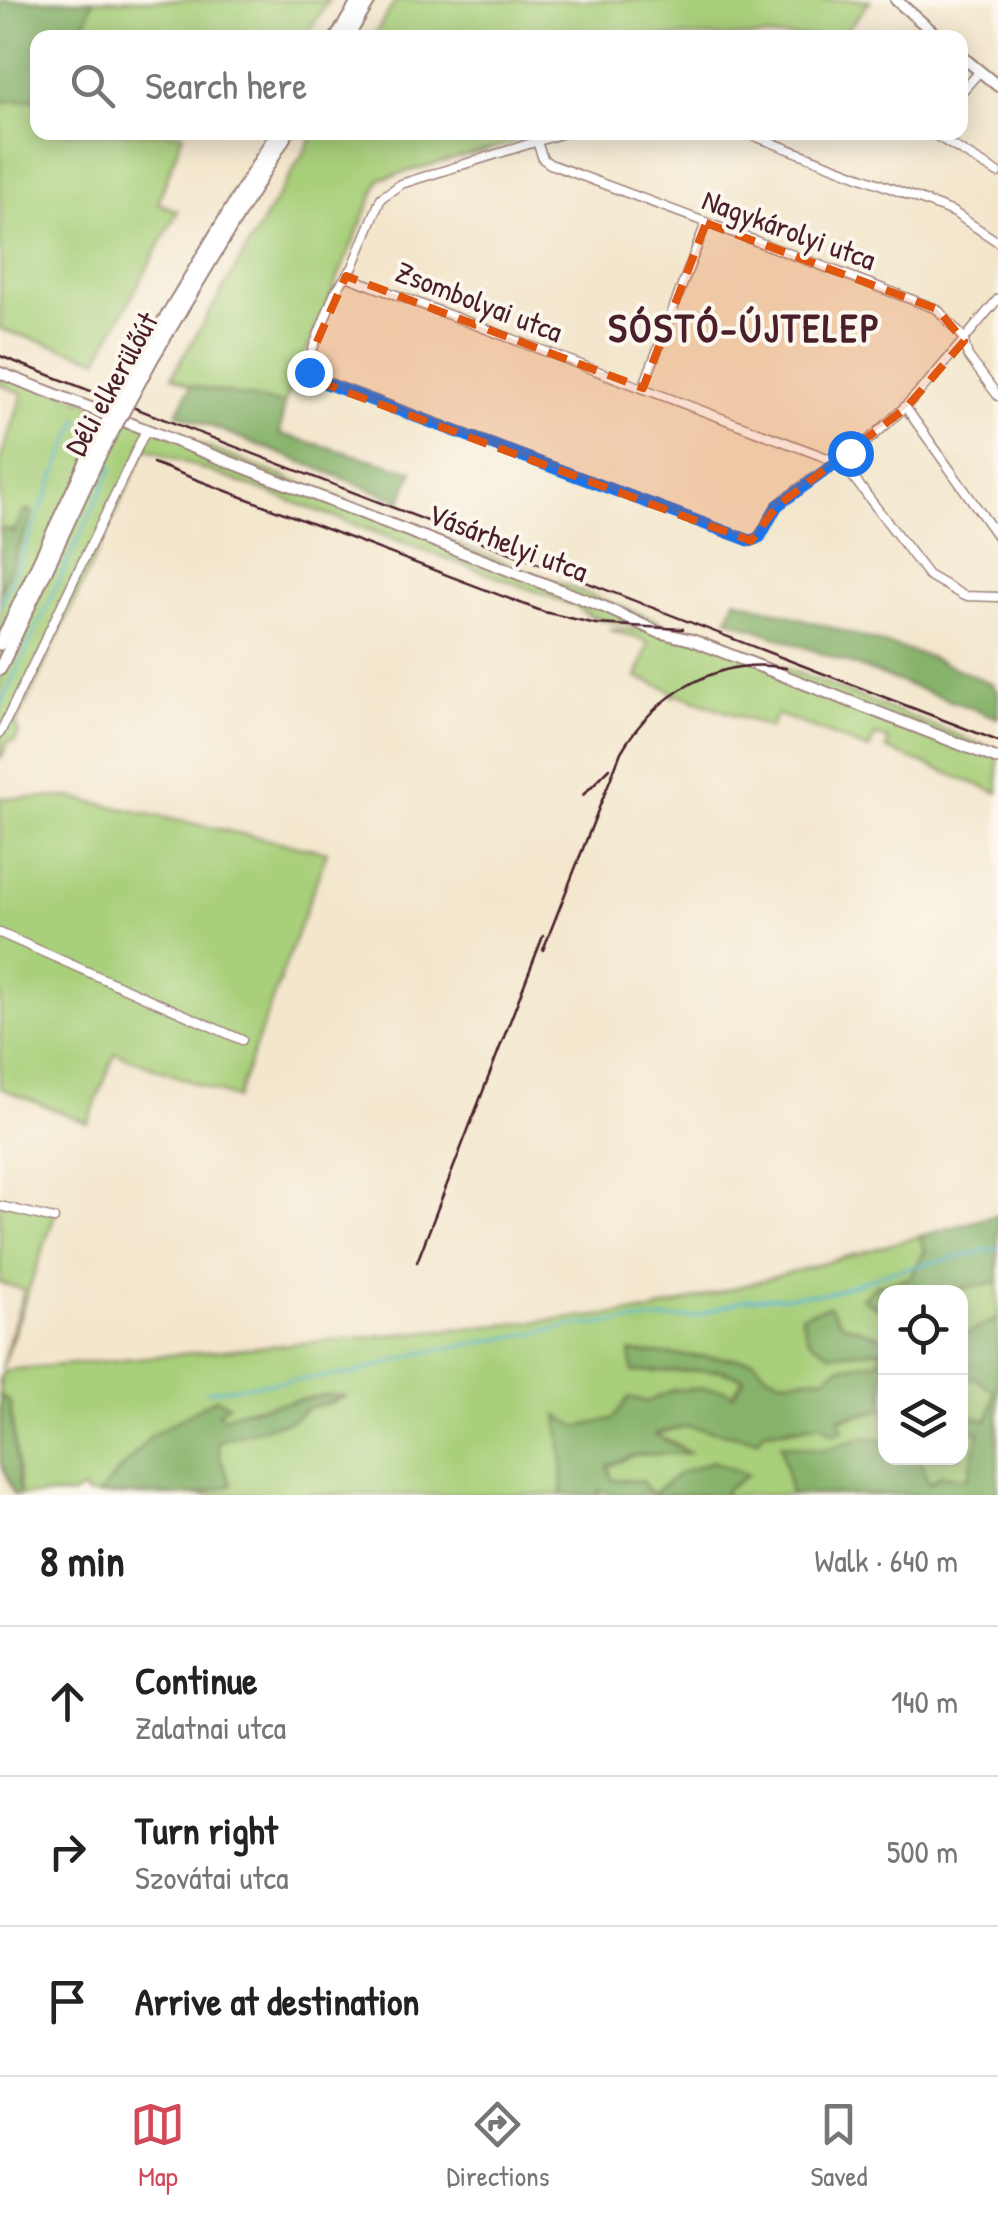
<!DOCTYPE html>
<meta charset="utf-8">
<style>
:root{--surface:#fff;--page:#f6f6f6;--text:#222;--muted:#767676;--line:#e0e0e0;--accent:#d1495b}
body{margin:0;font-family:"Patrick Hand",sans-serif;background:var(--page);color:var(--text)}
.controls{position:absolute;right:30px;bottom:30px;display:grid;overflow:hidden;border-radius:20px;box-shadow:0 5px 25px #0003}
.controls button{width:90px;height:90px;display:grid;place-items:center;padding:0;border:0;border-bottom:2px solid var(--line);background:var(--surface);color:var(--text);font:50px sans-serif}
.stop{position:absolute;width:30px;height:30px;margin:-22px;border:8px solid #1a73e8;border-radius:50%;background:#fff}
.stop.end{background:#1a73e8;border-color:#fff;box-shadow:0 2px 10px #0008}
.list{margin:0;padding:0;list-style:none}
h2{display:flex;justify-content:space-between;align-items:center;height:130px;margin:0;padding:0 40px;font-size:42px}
h2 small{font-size:32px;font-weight:400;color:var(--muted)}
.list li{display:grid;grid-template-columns:65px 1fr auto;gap:30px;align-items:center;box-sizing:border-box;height:150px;padding:0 40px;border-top:2px solid var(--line)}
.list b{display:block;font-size:38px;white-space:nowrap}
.list p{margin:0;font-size:32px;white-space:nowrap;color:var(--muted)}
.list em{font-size:32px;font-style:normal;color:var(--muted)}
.icon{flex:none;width:55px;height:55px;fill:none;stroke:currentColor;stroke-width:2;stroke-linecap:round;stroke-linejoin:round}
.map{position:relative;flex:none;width:998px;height:1495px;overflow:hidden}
.search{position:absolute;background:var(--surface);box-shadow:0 5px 25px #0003;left:30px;right:30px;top:30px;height:110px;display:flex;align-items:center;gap:25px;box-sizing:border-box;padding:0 35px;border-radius:20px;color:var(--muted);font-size:38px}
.sheet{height:580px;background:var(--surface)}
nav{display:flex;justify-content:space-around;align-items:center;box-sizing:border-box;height:140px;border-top:2px solid var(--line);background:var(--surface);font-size:28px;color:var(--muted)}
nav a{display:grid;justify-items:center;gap:5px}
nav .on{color:var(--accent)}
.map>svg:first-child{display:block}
.green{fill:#a8cf7a;stroke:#797752;stroke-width:2.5}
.forest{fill:#86b26a;stroke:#68684a;stroke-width:2.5}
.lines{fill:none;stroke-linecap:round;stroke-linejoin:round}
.stream{stroke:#57b5d5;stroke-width:2.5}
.street-casing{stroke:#9e827c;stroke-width:11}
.secondary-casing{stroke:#9e827c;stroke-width:14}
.primary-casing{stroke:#9e827c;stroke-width:15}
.street{stroke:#fff;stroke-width:8}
.secondary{stroke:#fff;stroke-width:10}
.primary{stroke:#fff;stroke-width:11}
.rail{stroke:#4a1f2b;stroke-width:2.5}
.primary-bridge-casing{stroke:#9e827c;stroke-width:15;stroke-linecap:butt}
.primary-bridge{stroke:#fff;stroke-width:11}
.route{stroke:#1a73e8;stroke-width:12}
.marked{fill:#e0560e;fill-opacity:0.2;stroke:#e0560e;stroke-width:8;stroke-dasharray:20 12;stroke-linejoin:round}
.labels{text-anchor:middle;stroke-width:8;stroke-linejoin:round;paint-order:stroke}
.street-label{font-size:30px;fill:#4a1f2b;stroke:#fbf7ec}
.district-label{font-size:40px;font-weight:bold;letter-spacing:2.5px;fill:#4a1f2b;stroke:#fbf7ec}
</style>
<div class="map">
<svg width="998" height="1495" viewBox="0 0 998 1495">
<rect width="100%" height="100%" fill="#fbf7ec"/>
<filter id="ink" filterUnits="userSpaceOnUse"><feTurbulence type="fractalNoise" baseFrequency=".01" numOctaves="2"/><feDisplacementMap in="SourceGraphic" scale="20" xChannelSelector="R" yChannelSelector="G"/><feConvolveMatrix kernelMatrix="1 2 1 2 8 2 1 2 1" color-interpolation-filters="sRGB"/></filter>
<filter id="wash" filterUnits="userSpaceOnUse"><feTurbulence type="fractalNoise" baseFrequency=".0048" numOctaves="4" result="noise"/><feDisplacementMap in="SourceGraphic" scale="40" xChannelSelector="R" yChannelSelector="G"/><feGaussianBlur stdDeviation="2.25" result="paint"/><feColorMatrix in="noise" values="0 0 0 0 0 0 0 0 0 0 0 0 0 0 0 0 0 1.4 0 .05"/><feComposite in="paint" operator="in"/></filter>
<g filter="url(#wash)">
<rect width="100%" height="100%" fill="#f3e6cc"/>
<g class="green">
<path d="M 93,0 L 329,0 L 305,37 L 80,37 Z"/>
<path d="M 396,0 L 871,0 L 841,37 L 373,37 Z"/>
<path d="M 37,99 L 38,132 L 183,133 L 158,203 L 178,211 L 98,359 L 0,329 L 0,102 Z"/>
<path d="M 315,133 L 549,133 L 380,179 L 284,404 L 191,386 L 172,376 Z"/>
<path d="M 0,368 L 662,623 C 634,623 598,627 576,606 L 146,448 L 16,725 L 19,731 L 15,741 L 8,743 L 0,760 L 0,593 L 33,513 L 13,536 L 11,530 L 0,529 L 0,460 L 23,393 L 0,385 Z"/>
<path d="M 608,629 L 667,629 L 718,642 L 998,751 L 998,793 L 886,749 L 889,740 L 875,735 L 869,750 L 777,714 L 770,728 L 678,694 L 674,697 L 669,689 L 637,678 L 649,642 Z"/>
<path d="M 69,797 L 327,852 L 236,1099 L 115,1053 L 88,1123 L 0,1088 L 0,798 Z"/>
<path d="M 0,1199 L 42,1205 L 56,1212 L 1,1369 L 24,1290 L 0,1283 Z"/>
<path d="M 920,1236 L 925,1251 L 910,1279 L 876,1285 L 863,1299 L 885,1312 L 885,1338 L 841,1323 L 808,1339 L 831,1354 L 885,1350 L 878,1362 L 840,1367 L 825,1377 L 782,1380 L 765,1372 L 753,1360 L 630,1352 L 633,1372 L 719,1370 L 744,1377 L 733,1395 L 673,1390 L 613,1419 L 579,1427 L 563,1465 L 562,1495 L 196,1495 L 231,1485 L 220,1458 L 218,1441 L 291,1420 L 310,1407 L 334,1402 L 327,1395 L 240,1411 L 224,1418 L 217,1414 L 216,1398 L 151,1436 L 98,1495 L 87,1495 L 83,1490 L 71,1495 L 20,1495 L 10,1403 L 0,1395 L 0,1377 L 6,1370 L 652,1311 Z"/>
<path d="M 998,1282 L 998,1318 L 965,1335 L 961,1328 L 960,1292 L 939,1292 Z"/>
<path d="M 976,1378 L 994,1391 L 989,1420 L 961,1415 L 960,1380 Z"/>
<path d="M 885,1409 L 885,1441 L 865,1437 L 824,1450 L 781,1445 L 791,1495 L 725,1495 L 725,1491 L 746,1475 L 680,1473 L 651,1495 L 642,1481 L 612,1480 L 608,1466 L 634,1455 L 687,1453 L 677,1444 L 654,1434 L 687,1426 L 759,1440 L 764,1431 L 798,1429 Z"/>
<path d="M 965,1429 L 980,1431 L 968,1478 L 940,1475 L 929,1484 L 920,1458 L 960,1458 L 961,1438 Z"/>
</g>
<g class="forest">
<path d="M 0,0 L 93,0 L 80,37 L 38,38 L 37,99 L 0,102 Z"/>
<path d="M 191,386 L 284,404 L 280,434 L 413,471 L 401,501 L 177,413 Z"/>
<path d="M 29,510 L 33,513 L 0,593 L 0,529 L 11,530 L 13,534 L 24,511 Z"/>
<path d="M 735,599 L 929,657 L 992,684 L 998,692 L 998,718 L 728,619 Z"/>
<path d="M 998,1215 L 998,1282 L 939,1292 L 886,1292 L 885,1312 L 862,1298 L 876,1285 L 910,1278 L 925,1251 L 920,1236 Z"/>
<path d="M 829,1306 L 841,1323 L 885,1338 L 885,1409 L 839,1418 L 843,1431 L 834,1434 L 821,1424 L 764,1431 L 759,1440 L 687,1426 L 655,1434 L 689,1453 L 634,1455 L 608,1466 L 612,1480 L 642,1481 L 651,1495 L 680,1473 L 712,1461 L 747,1475 L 725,1491 L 725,1495 L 613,1495 L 599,1491 L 599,1495 L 562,1495 L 563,1465 L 558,1416 L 579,1427 L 613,1419 L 629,1397 L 647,1402 L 673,1390 L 702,1388 L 725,1390 L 733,1395 L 744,1378 L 719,1370 L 633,1372 L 630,1352 L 754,1360 L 765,1372 L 782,1380 L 825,1377 L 840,1367 L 878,1362 L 884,1350 L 831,1354 L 808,1339 L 801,1315 Z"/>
<path d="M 998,1318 L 998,1495 L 791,1495 L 781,1444 L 824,1450 L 865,1437 L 885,1441 L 886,1458 L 920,1458 L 929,1484 L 940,1475 L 968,1478 L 979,1432 L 965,1429 L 961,1438 L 961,1415 L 989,1420 L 994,1392 L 976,1378 L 961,1380 L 961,1328 L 966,1335 Z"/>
<path d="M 0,1395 L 10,1403 L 20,1495 L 14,1495 L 0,1461 Z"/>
<path d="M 327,1395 L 347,1396 L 310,1407 L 291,1420 L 218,1441 L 220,1458 L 232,1485 L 196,1495 L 98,1495 L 151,1436 L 216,1398 L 228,1405 L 218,1413 L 224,1417 L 240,1411 Z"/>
</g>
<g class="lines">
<g class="stream">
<path d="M 0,606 L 80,417"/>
<path d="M 0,706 L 113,466"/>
<path d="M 207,1391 L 356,1373 L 421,1353 L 573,1326 L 694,1317 L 743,1300 L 830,1293 L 889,1272 L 998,1248"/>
</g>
</g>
</g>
<g filter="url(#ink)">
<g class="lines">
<g class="street-casing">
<g id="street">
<path d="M 960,94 L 980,71"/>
<path d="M 567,132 L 401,184 L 381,198 L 353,267 L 335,292 L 308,362 L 313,377 L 751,541 C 767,535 766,516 778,505 C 807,479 843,462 872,437 C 921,396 957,347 998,299"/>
<path d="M 744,132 L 953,212 L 998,242"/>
<path d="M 930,132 L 998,173"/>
<path d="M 537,142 L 543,159 L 550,164 L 937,309 L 962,336 L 968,356 L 998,396"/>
<path d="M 346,276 L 843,464 L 928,575 L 964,596 L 998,597"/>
<path d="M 643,388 L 706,223"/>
<path d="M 906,408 L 998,537"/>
<path d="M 0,733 L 146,430"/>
<path d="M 0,933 L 242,1040"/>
<path d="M 0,1206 L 54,1219"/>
</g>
</g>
<g class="secondary-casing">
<g id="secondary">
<path d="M 896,0 L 940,38"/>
<path d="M 960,55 L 998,86"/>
<path d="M 0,373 L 604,607 L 658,632 L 692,640 L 998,759"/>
</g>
</g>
<g class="primary-casing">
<g id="primary">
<path d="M 336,38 L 359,0"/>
<path d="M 347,38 L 370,0"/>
<path d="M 143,355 L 277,132"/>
<path d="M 152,359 L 288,132"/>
<path d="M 0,644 L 90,453"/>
<path d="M 0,669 L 99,457"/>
</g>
</g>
<use href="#street" class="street"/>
<use href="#secondary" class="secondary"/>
<use href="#primary" class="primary"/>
<g class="rail">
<path d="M 0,356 L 998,741"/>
<path d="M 153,463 L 544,612 L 596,624 L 683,629"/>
<path d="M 583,795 L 610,768"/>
<path d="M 543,950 L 621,752 C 654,695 719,655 786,668"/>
<path d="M 417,1262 L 543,936"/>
</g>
<g class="primary-bridge-casing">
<g id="primary-bridge">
<path d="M 90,453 L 143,355"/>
<path d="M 99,457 L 152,359"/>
</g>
</g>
<use href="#primary-bridge" class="primary-bridge"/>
</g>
</g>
<g class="lines" filter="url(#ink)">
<path class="route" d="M 309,372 L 317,380 L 751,541 L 760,537 L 777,506 L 850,453"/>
</g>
<path class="marked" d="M 706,223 L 937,309 L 964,341 L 906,408 L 777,506 L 751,541 L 317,381 L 308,362 L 346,276 L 643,388 Z"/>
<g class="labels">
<g class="street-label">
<text transform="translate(789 230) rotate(20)" y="10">Nagykárolyi utca</text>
<text transform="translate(479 302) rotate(21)" y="10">Zsombolyai utca</text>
<text transform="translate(112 384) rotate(-61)" y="10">Déli elkerülőút</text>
<text transform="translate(508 543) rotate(21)" y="10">Vásárhelyi utca</text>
</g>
<g class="district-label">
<text x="745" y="342">SÓSTÓ-ÚJTELEP</text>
</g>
</g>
</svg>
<div class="controls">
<button><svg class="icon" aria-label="locate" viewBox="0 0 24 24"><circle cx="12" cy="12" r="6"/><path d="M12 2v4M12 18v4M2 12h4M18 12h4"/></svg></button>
<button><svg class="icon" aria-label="layers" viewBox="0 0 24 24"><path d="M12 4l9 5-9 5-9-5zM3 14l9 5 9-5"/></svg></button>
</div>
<div class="stop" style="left:850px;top:453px"></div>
<div class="stop end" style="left:309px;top:372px"></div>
<div class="search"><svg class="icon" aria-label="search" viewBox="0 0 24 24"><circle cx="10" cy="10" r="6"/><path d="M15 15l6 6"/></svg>Search here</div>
</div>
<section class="sheet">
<h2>8 min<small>Walk · 640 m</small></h2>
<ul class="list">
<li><svg class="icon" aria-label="ahead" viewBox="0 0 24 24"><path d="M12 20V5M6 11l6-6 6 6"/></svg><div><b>Continue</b><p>Zalatnai utca</p></div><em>140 m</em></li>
<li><svg class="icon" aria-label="right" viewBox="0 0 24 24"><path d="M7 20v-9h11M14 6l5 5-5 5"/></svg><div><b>Turn right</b><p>Szovátai utca</p></div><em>500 m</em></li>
<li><svg class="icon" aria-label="arrive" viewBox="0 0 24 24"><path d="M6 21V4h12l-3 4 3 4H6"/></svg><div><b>Arrive at destination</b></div></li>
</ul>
</section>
<nav>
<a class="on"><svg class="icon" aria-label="map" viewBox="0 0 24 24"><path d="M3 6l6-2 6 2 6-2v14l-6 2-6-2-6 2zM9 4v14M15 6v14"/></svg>Map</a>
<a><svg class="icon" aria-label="directions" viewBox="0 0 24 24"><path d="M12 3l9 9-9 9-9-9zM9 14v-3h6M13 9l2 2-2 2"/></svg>Directions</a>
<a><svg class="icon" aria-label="saved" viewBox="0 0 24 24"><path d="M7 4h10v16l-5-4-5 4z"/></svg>Saved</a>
</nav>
